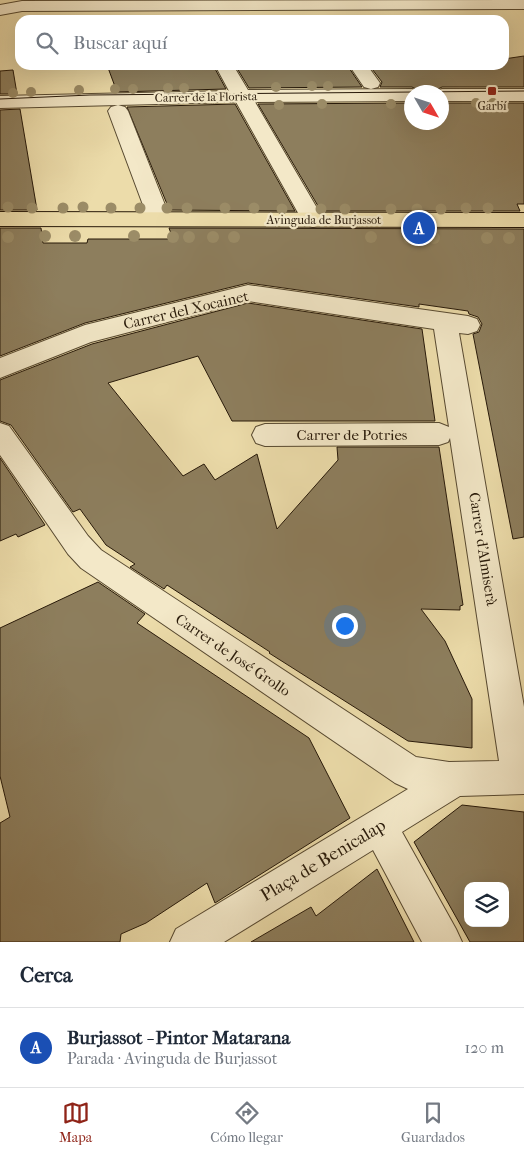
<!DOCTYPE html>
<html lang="es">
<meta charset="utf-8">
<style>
:root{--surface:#fff;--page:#f2f2f3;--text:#1f2937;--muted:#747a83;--line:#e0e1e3;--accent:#8f2418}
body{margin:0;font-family:"IM FELL French Canon",serif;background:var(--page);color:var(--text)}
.controls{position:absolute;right:15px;bottom:15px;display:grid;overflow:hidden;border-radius:10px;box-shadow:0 5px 20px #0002}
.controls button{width:45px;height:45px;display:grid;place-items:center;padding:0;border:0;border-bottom:1px solid var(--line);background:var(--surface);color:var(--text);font:25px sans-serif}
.compass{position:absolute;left:404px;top:85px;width:45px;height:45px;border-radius:50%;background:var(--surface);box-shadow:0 5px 20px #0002;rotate:129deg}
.you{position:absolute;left:344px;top:625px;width:18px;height:18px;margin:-12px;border:4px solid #fff;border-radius:50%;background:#1a73e8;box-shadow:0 0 0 8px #1a73e833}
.badge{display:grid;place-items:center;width:32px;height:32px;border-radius:50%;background:var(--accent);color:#fff;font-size:16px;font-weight:700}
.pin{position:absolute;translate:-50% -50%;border:2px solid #fff;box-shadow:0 1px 5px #0006}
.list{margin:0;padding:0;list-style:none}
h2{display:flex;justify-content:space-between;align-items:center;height:65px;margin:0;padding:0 20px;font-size:21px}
h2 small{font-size:16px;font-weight:400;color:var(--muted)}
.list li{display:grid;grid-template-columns:32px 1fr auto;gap:15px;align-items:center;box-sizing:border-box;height:80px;padding:0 20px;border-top:1px solid var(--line)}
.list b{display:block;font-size:19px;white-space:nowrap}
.list p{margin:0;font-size:16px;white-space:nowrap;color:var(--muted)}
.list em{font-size:16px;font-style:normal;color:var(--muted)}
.icon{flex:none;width:28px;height:28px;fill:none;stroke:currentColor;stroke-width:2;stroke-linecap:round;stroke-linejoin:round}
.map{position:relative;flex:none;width:524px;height:942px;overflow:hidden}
.search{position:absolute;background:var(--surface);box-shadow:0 5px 20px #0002;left:15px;right:15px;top:15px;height:55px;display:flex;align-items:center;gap:12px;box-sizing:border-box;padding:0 18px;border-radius:15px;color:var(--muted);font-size:19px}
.sheet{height:145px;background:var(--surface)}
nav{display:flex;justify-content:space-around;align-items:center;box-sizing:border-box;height:70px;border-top:1px solid var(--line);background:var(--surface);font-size:14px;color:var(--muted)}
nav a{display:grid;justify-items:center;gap:2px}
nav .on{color:var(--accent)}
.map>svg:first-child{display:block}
.building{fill:#8d7e5d;stroke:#271909;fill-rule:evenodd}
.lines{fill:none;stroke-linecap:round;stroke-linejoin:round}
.minor-casing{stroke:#584a31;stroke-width:2}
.major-casing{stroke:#271909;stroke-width:2}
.minor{fill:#f3e8c8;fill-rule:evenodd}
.major{fill:#ecdcaa;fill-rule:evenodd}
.tram{stroke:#271909;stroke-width:1}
.tree{fill:#9b8c67}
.poi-dot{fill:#8f2418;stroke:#f3e8c8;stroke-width:2}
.labels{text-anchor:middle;stroke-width:4.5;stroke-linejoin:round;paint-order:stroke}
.far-street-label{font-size:12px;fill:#271909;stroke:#f3e8c8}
.far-poi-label{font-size:12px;fill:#271909;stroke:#f3e8c8}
.street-label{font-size:15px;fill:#271909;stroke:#f3e8c8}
.near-street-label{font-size:18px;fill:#271909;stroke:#f3e8c8}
</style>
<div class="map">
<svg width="524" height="942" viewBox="0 0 524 942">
<rect width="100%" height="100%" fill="#ecdcaa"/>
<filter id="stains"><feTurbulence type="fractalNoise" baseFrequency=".004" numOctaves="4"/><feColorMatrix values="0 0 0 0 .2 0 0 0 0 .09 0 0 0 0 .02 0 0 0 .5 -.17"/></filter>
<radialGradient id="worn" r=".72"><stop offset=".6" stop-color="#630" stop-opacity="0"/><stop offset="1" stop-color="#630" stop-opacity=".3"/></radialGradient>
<g class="building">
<path d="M 524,56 L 524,87 L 442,87 L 432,92 L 422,92 L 412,87 L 380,87 L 382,82 L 369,65 L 504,65 L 504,59 Z"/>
<path d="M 107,65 L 213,65 L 226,89 L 117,92 Z"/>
<path d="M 235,65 L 347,65 L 362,87 L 249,88 Z"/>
<path d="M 13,70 L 17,94 L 0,94 L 0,71 Z"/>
<path d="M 412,103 L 412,122 L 442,122 L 442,103 L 524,103 L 524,204 L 517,204 L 520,211 L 321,211 L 258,104 Z"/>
<path d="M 235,104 L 295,211 L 167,210 L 167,204 L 127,107 Z"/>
<path d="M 20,109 L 37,210 L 0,210 L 0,110 Z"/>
<path d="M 0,228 L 41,228 L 43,243 L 87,243 L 88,239 L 173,239 L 169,228 L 524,229 L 524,537 L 513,539 L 473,334 L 479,332 L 482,324 L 478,317 L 469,314 L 468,311 L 419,304 L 419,307 L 248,283 L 85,323 L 0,356 Z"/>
<path d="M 248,303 L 422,329 L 435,421 L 232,421 L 198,356 L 108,383 L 183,476 L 204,464 L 215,480 L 257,454 L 277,529 L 338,460 L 337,447 L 439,447 L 463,605 L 460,606 L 460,610 L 421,609 L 445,641 L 472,699 L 472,748 L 408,741 L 269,653 L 270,652 L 167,585 L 164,589 L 130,567 L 135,564 L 106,545 L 80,509 L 73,512 L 11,425 L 0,421 L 0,380 L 92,344 Z"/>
<path d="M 0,458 L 45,525 L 18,537 L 16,534 L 0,541 Z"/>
<path d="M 98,582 L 145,614 L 137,623 L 309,738 L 350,818 L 215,903 L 207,883 L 146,923 L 121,934 L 120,942 L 0,942 L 0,823 L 10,817 L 0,776 L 0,628 Z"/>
<path d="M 462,805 L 524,812 L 524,942 L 470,942 L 414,842 ZM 468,886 L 505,886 L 505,923 L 468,923 Z"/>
<path d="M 377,869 L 414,942 L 251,942 L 311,907 L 316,916 Z"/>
</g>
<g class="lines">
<g class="minor-casing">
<g id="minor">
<path d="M 524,0 L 524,9 L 22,11 L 0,15 L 0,5 L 22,1 Z"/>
<path d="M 215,65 L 233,65 L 248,90 L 412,89 L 420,92 L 412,92 L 412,101 L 255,102 L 324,220 L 321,225 L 313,227 L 305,225 L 302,220 L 236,102 L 0,108 L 0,96 L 229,91 Z"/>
<path d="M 349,65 L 367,65 L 380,83 L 378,87 L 371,89 L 364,87 Z"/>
<path d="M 442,89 L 524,89 L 524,101 L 442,101 L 442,92 L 434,92 Z"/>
<path d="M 118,105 L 125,107 L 128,111 L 165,205 L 165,219 L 162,224 L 154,226 L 146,224 L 143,219 L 143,205 L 108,111 L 111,107 Z"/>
<path d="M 248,285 L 468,316 L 477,319 L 480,325 L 477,331 L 468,334 L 459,333 L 524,707 L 524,794 L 460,796 L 402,832 L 456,929 L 462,942 L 422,942 L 373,850 L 224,942 L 170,942 L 176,929 L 408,789 L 395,783 L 81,568 L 68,554 L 0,455 L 0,423 L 9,426 L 88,536 L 101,550 L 416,757 L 449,762 L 499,761 L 450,438 L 448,442 L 439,445 L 265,446 L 256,443 L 252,435 L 256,427 L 265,424 L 439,423 L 449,427 L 434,329 L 248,301 L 91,342 L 0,378 L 0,358 L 85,325 Z"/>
</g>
</g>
<g class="major-casing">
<path id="major" d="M 0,212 L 524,213 L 524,227 L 0,226 Z"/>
</g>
<use href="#minor" class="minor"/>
<use href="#major" class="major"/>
<path class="tram" d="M 0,99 L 90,95 L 524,91"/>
</g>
<g class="tree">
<circle cx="312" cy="86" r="5"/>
<circle cx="328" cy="86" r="5"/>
<circle cx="276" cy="87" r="5"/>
<circle cx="168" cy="88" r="5"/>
<circle cx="184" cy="88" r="5"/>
<circle cx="115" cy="89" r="5"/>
<circle cx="133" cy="89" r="5"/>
<circle cx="79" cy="90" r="5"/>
<circle cx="31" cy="92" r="5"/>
<circle cx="13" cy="93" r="5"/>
<circle cx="476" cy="103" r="5"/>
<circle cx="493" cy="103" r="5"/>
<circle cx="322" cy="104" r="5"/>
<circle cx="391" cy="104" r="5"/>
<circle cx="279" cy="105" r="5"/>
<circle cx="8" cy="207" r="5.5"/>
<circle cx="83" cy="207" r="5.5"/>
<circle cx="32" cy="208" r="5.5"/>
<circle cx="63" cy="208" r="5.5"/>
<circle cx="111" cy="208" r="5.5"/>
<circle cx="140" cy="208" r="5.5"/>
<circle cx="167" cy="208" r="5.5"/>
<circle cx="187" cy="208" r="5.5"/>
<circle cx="225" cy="208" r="5.5"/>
<circle cx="254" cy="208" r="5.5"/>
<circle cx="466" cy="208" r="5.5"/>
<circle cx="488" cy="208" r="5.5"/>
<circle cx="282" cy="209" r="5.5"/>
<circle cx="321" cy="209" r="5.5"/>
<circle cx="345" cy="209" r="5.5"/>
<circle cx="391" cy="209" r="5.5"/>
<circle cx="417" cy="209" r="5.5"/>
<circle cx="441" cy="209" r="5.5"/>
<circle cx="45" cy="236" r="6"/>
<circle cx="75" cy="236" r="6"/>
<circle cx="134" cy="236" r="6"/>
<circle cx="8" cy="237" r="6"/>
<circle cx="173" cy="237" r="6"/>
<circle cx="189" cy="237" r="6"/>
<circle cx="213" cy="237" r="6"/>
<circle cx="234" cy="237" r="6"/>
<circle cx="371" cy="237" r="6"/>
<circle cx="409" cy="238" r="6"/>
<circle cx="434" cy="238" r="6"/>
<circle cx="487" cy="238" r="6"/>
<circle cx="509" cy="238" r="6"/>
</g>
<rect class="poi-dot" x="487" y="86" width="10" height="10" rx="2.5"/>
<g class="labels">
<g class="far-street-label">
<text transform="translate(206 97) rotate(-1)" y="4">Carrer de la Florista</text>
<text x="324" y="224">Avinguda de Burjassot</text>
</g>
<g class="far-poi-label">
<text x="492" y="110">Garbí</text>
</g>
<g class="street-label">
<text transform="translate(186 310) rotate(-13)" y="5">Carrer del Xocainet</text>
<text x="352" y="440">Carrer de Potries</text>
<text transform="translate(483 549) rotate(81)" y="5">Carrer d'Almiserà</text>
<text transform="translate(233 655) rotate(34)" y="5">Carrer de José Grollo</text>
</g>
<g class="near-street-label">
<text transform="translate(323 860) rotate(-31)" y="6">Plaça de Benicalap</text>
</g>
</g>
<rect width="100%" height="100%" filter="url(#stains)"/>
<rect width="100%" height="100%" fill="url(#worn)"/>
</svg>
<div class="controls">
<button><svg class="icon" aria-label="layers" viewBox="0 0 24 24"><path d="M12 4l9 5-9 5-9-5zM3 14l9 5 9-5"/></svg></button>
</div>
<svg class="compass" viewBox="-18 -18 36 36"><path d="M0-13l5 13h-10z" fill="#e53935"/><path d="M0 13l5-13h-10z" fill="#747a83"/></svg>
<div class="you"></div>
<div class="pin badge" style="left:419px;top:228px;background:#1a4fb4">A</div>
<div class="search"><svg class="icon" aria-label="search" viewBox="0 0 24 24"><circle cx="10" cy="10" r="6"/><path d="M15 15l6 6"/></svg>Buscar aquí</div>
</div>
<section class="sheet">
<h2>Cerca<small></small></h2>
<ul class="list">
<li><span class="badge" style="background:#1a4fb4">A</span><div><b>Burjassot - Pintor Matarana</b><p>Parada · Avinguda de Burjassot</p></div><em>120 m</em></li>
</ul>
</section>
<nav>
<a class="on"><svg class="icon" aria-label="map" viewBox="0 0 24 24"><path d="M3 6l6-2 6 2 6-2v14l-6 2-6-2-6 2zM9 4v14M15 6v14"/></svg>Mapa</a>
<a><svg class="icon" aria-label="directions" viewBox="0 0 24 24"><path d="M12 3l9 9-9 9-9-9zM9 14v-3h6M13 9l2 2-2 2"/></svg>Cómo llegar</a>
<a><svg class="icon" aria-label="saved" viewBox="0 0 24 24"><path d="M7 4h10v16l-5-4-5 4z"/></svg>Guardados</a>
</nav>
